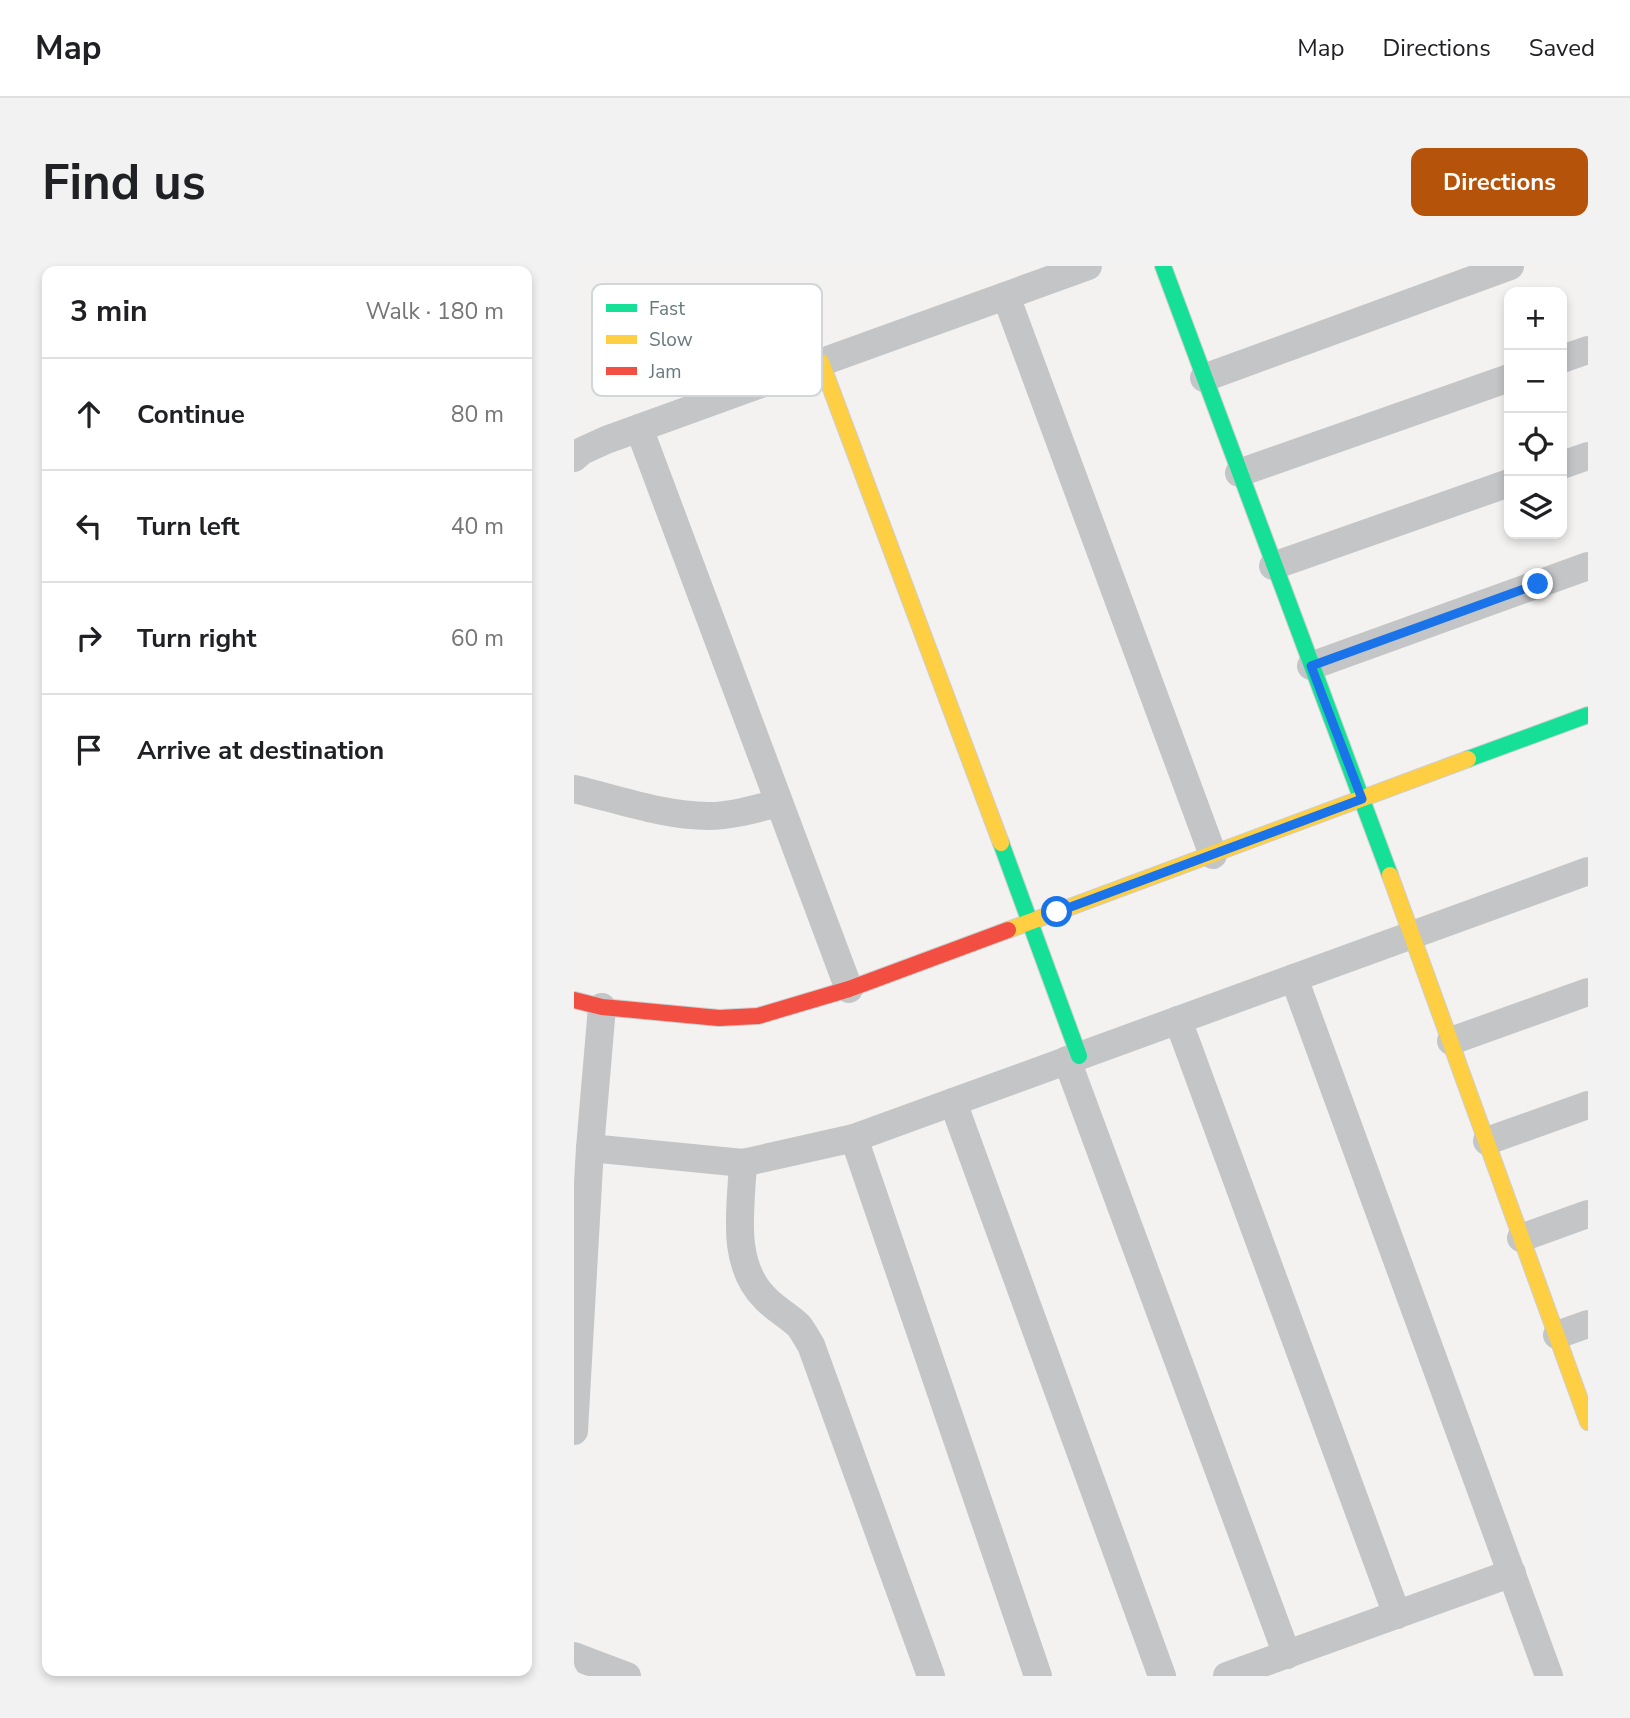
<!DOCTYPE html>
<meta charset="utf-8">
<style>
:root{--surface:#fff;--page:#f2f2f2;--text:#202124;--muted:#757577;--line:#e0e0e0;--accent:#b45309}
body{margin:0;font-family:"Nunito Sans",sans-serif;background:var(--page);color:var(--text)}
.controls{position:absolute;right:21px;top:21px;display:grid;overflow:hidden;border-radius:14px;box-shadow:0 4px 10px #0003}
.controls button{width:63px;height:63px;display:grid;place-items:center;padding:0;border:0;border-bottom:2px solid var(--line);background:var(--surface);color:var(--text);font:35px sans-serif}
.stop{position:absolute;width:21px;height:21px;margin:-16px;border:5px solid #1a73e8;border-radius:50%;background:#fff}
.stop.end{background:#1a73e8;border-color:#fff;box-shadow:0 2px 7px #0008}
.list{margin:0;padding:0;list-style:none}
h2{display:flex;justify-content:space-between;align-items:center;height:91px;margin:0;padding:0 28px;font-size:30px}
h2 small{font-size:23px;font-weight:400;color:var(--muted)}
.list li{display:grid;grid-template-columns:46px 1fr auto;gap:21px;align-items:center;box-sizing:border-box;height:112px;padding:0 28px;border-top:2px solid var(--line)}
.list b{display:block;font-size:26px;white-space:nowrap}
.list em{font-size:23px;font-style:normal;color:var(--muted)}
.icon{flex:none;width:38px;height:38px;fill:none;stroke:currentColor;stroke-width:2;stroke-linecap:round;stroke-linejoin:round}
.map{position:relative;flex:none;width:1014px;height:1410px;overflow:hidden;border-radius:14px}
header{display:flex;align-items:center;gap:42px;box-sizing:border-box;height:98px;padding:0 35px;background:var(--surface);border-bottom:2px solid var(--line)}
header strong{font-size:33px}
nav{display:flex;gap:38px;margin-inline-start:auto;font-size:24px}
.intro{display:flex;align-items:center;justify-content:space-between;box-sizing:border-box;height:168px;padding:0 42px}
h1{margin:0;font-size:49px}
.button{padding:18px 32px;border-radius:14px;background:var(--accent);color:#fff;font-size:24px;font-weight:700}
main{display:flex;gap:42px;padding:0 42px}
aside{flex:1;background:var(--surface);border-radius:14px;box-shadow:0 4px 10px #0003}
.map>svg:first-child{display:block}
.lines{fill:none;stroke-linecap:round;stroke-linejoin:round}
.fast-casing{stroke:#cdcece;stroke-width:18}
.slow-casing{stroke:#cdcece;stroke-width:18}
.jam-casing{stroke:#cdcece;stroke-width:18}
.street{stroke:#c3c5c6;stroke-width:28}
.fast{stroke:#16e098;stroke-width:16}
.slow{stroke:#ffcf43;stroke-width:16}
.jam{stroke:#f24e42;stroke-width:16}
.route{stroke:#1a73e8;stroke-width:9}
.key{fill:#fff;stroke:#d1d7d8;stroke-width:2}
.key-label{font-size:19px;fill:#667a7e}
</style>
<header>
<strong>Map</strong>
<nav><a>Map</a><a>Directions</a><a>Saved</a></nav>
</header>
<div class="intro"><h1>Find us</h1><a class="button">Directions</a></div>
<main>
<aside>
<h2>3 min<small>Walk · 180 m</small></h2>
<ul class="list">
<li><svg class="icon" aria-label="ahead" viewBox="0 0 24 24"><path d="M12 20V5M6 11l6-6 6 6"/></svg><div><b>Continue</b></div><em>80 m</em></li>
<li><svg class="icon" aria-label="left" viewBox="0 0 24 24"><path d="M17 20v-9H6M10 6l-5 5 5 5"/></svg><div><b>Turn left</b></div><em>40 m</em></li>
<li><svg class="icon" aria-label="right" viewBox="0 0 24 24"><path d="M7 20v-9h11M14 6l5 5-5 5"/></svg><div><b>Turn right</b></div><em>60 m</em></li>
<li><svg class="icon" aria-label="arrive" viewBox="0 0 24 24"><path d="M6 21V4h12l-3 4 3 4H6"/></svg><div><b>Arrive at destination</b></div></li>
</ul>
</aside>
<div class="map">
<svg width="1014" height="1410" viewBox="0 0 1014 1410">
<rect width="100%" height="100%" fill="#f3f2f1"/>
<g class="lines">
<g class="fast-casing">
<g id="fast">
<path d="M 589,0 L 816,609"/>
<path d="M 894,493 L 1014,449"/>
<path d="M 427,577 L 505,790"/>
</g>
</g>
<g class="slow-casing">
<g id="slow">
<path d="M 247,96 L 427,577"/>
<path d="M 816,609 L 1014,1156"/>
<path d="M 434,664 L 894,493"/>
</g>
</g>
<g class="jam-casing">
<path id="jam" d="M 0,734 L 28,741 L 145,752 L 184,750 L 275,723 L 434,664"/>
</g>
<g class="street">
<path d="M 432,30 L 639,589"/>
<path d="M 988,93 L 1014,84"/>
<path d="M 630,112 L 936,0"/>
<path d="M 65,162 L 275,723"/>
<path d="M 0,192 L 8,185 L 32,174 L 514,0"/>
<path d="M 988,199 L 1014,190"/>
<path d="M 665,207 L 935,112"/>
<path d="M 699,300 L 935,217"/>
<path d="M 737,400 L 1014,300"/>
<path d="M 0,523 C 43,533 90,550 134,550 C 158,550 181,543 204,537"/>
<path d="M 720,712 L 975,1410"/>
<path d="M 604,754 L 823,1349"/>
<path d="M 877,775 L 1014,726"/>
<path d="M 493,794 L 713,1389"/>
<path d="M 379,836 L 588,1410"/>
<path d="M 280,872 L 464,1410"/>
<path d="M 913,875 L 1014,839"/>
<path d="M 16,882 L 169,897 L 280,872 L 1014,605"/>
<path d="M 169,897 C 167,942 156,997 191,1032 C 201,1043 215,1050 225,1060 C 229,1065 233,1073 237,1079 L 357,1410"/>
<path d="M 947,972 L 1014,948"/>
<path d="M 983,1069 L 1014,1058"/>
<path d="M 0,1165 L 16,882 L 28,741"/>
<path d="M 0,1390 L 53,1410"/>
<path d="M 653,1410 L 938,1307"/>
</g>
<use href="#fast" class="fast"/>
<use href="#slow" class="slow"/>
<use href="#jam" class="jam"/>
</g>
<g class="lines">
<path class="route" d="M 483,646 L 788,533 L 737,400 L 964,318"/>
</g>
<rect x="18" y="18" width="230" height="112" rx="10" class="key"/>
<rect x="32" y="38" width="31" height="8" fill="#16e098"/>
<rect x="32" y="69" width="31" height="9" fill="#ffcf43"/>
<rect x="32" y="101" width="31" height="8" fill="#f24e42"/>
<g class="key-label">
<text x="75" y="49">Fast</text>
<text x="75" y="80">Slow</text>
<text x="75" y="112">Jam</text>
</g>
</svg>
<div class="controls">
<button>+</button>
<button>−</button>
<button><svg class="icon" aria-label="locate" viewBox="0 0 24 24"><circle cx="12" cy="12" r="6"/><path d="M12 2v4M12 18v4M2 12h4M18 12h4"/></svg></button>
<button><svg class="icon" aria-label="layers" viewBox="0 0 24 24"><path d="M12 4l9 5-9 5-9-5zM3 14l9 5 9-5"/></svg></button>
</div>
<div class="stop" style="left:483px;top:646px"></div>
<div class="stop end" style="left:964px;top:318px"></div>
</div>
</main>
